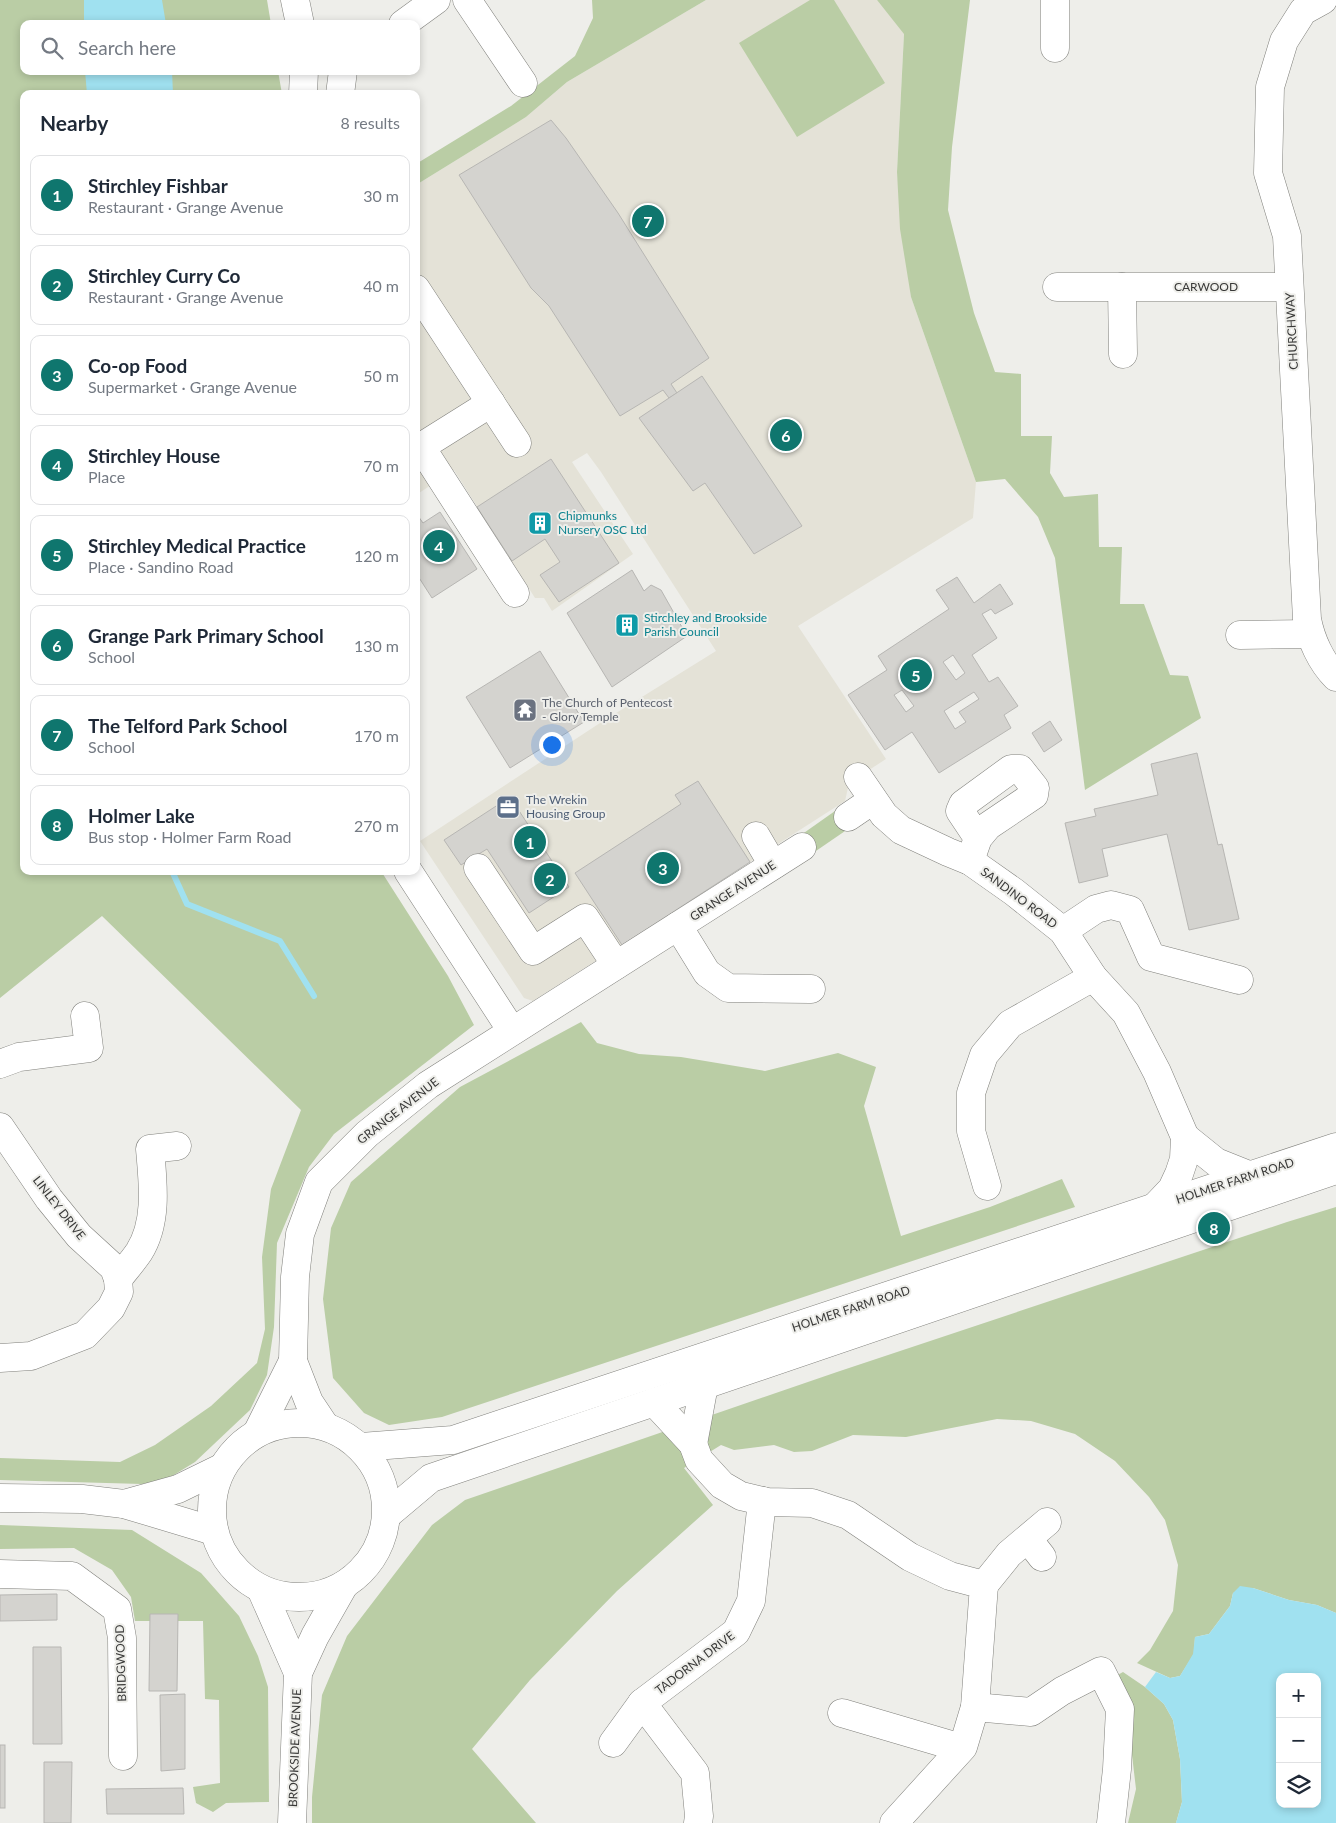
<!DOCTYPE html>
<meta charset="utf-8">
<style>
:root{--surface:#fff;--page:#f2f2f3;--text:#1f2937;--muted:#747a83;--line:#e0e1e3;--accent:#0f766e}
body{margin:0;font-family:Lato,sans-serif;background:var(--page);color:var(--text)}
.controls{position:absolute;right:15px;bottom:15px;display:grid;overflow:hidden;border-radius:10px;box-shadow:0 2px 8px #0003}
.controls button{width:45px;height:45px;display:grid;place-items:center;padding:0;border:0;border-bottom:1px solid var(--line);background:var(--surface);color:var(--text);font:25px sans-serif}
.you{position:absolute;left:551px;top:744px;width:18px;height:18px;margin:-12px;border:4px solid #fff;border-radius:50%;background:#1a73e8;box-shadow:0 0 0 8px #1a73e833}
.badge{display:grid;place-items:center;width:32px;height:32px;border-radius:50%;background:var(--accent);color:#fff;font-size:16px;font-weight:700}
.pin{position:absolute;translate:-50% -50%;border:2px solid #fff;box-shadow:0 1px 5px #0006}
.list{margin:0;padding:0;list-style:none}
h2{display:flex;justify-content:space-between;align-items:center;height:65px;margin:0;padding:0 20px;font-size:21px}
h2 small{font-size:16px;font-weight:400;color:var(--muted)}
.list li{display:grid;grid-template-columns:32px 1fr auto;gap:15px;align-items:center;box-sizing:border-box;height:80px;margin:0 10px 10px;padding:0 10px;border:1px solid var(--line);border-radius:10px}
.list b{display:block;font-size:19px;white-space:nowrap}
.list p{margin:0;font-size:16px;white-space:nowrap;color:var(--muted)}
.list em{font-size:16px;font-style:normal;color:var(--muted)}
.icon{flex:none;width:28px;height:28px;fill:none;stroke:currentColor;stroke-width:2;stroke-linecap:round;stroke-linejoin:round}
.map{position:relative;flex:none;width:1336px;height:1823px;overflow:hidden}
.search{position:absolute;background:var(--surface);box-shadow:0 2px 8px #0003;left:20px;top:20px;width:400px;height:55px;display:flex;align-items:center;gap:12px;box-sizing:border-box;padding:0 18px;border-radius:10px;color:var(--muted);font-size:19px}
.panel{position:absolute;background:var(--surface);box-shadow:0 2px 8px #0003;left:20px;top:90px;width:400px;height:785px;border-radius:10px}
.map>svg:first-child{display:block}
.built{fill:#e4e2d7}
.green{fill:#bacda5}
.water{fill:#a0e1f0;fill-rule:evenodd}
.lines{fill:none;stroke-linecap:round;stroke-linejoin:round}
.stream{stroke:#a0e1f0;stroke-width:6}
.building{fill:#d4d3cf;stroke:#b7b6b3;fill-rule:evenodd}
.minor-casing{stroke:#80807c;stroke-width:29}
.minor{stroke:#fff;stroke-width:28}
.labels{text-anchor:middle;stroke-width:4;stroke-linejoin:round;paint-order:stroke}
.street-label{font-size:12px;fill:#393938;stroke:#eeeeea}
.culture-label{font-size:12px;fill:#0d838f;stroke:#eeeeea;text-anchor:start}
.worship-label{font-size:12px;fill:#5b616d;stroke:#eeeeea;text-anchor:start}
.service-label{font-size:12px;fill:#4e5e75;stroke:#eeeeea;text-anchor:start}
</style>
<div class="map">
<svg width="1336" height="1823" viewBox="0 0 1336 1823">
<rect width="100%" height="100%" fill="#eeeeea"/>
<path class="built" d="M 706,0 L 877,0 L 904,33 L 897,172 L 911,297 L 976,482 L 973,518 L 798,626 L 886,759 L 849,783 L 845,801 L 533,1001 L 524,998 L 420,841 L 600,723 L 716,651 L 601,472 L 587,453 L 572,462 L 633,554 L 552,611 L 544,598 L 535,598 L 454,470 L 416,495 L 416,185 L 526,117 L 567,82 Z"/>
<g class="green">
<path d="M 0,0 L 267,0 L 271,24 L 24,24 L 24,71 L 278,71 L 282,94 L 24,94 L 24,871 L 381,871 L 448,976 L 474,1025 L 334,1134 L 309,1167 L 277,1243 L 274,1327 L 267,1375 L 250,1410 L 195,1462 L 164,1481 L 142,1484 L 0,1480 L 0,1458 L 120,1462 L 155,1445 L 211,1406 L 257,1363 L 265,1329 L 262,1257 L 271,1189 L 301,1110 L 102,916 L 0,998 Z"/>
<path d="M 592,0 L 706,0 L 567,82 L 526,117 L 416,185 L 416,164 L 511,106 L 575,56 L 593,18 Z"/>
<path d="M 810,0 L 834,0 L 885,83 L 797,137 L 739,43 Z"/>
<path d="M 877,0 L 970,0 L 952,147 L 948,210 L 974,313 L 995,372 L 1021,374 L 1021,436 L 1052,436 L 1050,473 L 1064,497 L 1098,494 L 1099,547 L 1122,547 L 1120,604 L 1144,604 L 1170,675 L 1188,676 L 1201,718 L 1085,790 L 1055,558 L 1038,517 L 1005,479 L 976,482 L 911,297 L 900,229 L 897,172 L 904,34 Z"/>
<path d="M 835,811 L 848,829 L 813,853 L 801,835 Z"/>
<path d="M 581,1022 L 597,1043 L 639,1054 L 681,1057 L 765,1071 L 838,1053 L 876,1067 L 864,1106 L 901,1236 L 990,1207 L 1062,1179 L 1075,1207 L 442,1417 L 389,1425 L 364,1413 L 333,1378 L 323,1299 L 331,1228 L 351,1182 L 460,1087 Z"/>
<path d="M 1336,1207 L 1336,1613 L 1317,1605 L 1289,1600 L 1253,1588 L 1233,1593 L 1230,1606 L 1209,1634 L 1195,1637 L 1194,1654 L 1180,1676 L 1170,1678 L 1137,1663 L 1150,1650 L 1173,1611 L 1178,1565 L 1165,1520 L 1149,1497 L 1115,1461 L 1075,1434 L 1031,1421 L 997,1419 L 906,1437 L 853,1435 L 812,1451 L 794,1452 L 774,1445 L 734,1450 L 721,1445 L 684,1468 L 713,1505 L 617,1591 L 530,1680 L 472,1749 L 536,1823 L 312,1823 L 312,1797 L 322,1695 L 347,1636 L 432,1525 L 465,1500 L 837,1372 L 1287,1222 Z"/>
<path d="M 0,1525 L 132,1530 L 201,1573 L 239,1616 L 258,1656 L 268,1687 L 269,1802 L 226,1803 L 213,1812 L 196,1803 L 193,1787 L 220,1783 L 219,1700 L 205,1699 L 203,1621 L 135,1621 L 131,1597 L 112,1570 L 74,1548 L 0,1549 Z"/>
<path d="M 1123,1672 L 1145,1687 L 1164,1704 L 1173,1720 L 1180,1759 L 1182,1802 L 1176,1823 L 1128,1823 L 1136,1789 L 1130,1738 L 1103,1683 Z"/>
</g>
<g class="water">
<path d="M 84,0 L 162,0 L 166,24 L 84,24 Z"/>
<path d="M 85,71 L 172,71 L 173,94 L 87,94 Z"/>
<path d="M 1240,1586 L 1253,1588 L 1289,1600 L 1317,1605 L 1336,1613 L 1336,1823 L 1176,1823 L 1182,1802 L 1180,1759 L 1173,1720 L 1164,1704 L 1145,1687 L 1156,1672 L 1170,1678 L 1180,1676 L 1193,1654 L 1195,1637 L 1209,1634 L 1230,1606 L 1233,1593 ZM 1280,1677 L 1317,1677 L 1317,1804 L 1280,1804 Z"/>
</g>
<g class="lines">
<path class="stream" d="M 172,871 L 187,904 L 280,941 L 314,996"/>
</g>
<g class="building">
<path d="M 551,120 L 566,138 L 618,213 L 709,358 L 671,384 L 677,393 L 669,398 L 663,390 L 620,416 L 549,306 L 531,288 L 459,175 Z"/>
<path d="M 702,376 L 802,526 L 754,554 L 705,483 L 693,491 L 639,418 Z"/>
<path d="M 551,459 L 619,563 L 559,602 L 540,575 L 560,562 L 545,539 L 512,561 L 477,507 Z"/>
<path d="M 440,512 L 477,569 L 432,598 L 416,573 L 416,513 L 423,523 Z"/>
<path d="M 632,570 L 644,591 L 651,585 L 661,590 L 687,636 L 612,687 L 567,613 Z"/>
<path d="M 957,577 L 974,603 L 1000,584 L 1013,604 L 995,614 L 991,609 L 982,614 L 997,638 L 972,655 L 989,682 L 998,677 L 1018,706 L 1004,715 L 1011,728 L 939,773 L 912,732 L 885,750 L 848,695 L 887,670 L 878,656 L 949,609 L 936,590 ZM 953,655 L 965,673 L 956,680 L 943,662 ZM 902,690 L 914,706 L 906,712 L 894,695 ZM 974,692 L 979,699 L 959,712 L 966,722 L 955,729 L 944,711 Z"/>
<path d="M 540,651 L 584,722 L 510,768 L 466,697 Z"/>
<path d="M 1050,721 L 1062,740 L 1044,752 L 1032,733 Z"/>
<path d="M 1197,753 L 1218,845 L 1222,844 L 1239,919 L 1189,930 L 1167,834 L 1102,849 L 1108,876 L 1079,883 L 1065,823 L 1096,816 L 1094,809 L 1158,795 L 1151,764 Z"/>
<path d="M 698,781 L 750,862 L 622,945 L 575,873 L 681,804 L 675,795 Z"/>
<path d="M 510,797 L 569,887 L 529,913 L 487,849 L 461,865 L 444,840 Z"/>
<path d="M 57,1594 L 57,1620 L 0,1621 L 0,1595 Z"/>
<path d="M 150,1614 L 178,1614 L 177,1691 L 149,1691 Z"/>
<path d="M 33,1647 L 61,1647 L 62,1744 L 33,1744 Z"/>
<path d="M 185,1694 L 185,1769 L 161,1771 L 160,1695 Z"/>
<rect x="0" y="1745" width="5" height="63"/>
<path d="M 44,1762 L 72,1762 L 71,1823 L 44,1823 Z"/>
<path d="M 183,1788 L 184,1814 L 107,1814 L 106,1789 Z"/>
</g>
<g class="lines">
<g class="minor-casing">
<g id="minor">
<path d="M 295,0 L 300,24"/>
<path d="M 467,0 L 523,83"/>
<path d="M 1055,0 L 1055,48"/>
<path d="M 1323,0 L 1303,11 L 1284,41 L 1270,87 L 1268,173 L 1287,236 L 1307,619 C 1311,640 1321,662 1336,677"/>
<path d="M 403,24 L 436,0"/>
<path d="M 303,94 L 304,71"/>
<path d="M 340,94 L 343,71"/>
<path d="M 1057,287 L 1289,287"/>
<path d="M 1122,287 L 1123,354"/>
<path d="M 416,289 L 517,443"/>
<path d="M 421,447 L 515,593"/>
<path d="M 416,450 L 491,403"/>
<path d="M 1240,635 L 1310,634"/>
<path d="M 858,777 L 884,815 L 901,830 L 948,852 L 970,861 L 1014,892 L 1063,931 L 1093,977 L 1126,1013 L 1157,1072 L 1185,1137 L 1184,1159 L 1179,1174 L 1172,1189 L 1154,1208"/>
<path d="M 848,817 L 873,800"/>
<path d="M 756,836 L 773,865"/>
<path d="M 970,861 L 978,838 L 988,826 L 1034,795 L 1035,788 L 1020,769 L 1011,769 L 963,804 L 960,811 L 978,838"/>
<path d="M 478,868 L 533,951 L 585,918 L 616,965"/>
<path d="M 408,871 L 512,1031"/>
<path d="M 678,926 L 707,973 L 728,988 L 811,989"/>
<path d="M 1063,931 L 1096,909 L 1111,905 L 1130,910 L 1151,957 L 1239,980"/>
<path d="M 0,1064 L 19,1057 L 89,1048 L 85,1016"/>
<path d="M 0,1127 L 49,1199 L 79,1236 L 114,1268 L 118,1279 L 119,1292 L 111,1308 L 85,1335 L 31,1356 L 0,1358"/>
<path d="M 1185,1137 L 1216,1162 L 1251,1176"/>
<path d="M 987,1186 L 971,1131 L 971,1093 L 984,1055 L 1010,1024 L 1093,977"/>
<path d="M 118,1279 C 125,1270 133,1261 139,1252 C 158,1222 153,1183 150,1149 L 177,1146"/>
<path d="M 654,1402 L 693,1444 L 699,1460 L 722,1485 L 741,1496 L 767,1502 L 812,1503 L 848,1515 L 910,1557 L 950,1576 L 984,1585 L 975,1707 L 963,1747 L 894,1823"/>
<circle cx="299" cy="1510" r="87"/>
<path d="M 325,1426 L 309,1402 L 293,1361 L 295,1277 L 300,1234 L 319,1182 L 367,1134 L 428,1085 L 802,847"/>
<path d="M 257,1433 L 293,1361"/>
<path d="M 693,1444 L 704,1385"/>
<path d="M 361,1447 L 453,1440 L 1336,1147"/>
<path d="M 0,1498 L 82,1499 L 124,1504 L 214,1531"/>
<path d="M 124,1504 L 178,1489 L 221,1468"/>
<path d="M 387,1515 L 431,1478 L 1336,1170"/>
<path d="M 1028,1539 L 1042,1557"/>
<path d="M 0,1574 L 72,1576 L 117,1609 L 122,1638 L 123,1756"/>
<path d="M 984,1585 L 1009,1554 L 1047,1522"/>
<path d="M 261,1589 L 298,1673"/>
<path d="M 975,1707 L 1031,1712 L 1062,1691 L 1101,1671 L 1120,1709 L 1117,1769 L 1111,1823"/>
<path d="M 842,1713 L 961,1748"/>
<path d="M 613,1743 L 642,1703"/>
<path d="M 292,1823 L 298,1673 L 315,1636 L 344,1585"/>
<path d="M 698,1823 L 699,1816 L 695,1773 L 642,1703 L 736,1632 L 751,1601 L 762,1501"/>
</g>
</g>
<use href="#minor" class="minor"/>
</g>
<defs>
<g id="building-square" transform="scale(1.25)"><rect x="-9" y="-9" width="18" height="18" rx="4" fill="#0f9aa8" stroke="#eeeeea"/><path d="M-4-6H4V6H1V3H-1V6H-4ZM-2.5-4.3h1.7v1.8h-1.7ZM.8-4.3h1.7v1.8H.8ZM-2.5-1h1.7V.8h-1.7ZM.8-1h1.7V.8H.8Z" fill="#fff"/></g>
<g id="temple-square" transform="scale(1.25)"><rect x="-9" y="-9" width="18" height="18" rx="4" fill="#6b7280" stroke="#eeeeea"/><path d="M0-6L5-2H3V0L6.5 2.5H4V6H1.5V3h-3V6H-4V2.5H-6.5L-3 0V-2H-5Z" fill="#fff"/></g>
<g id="office-square" transform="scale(1.25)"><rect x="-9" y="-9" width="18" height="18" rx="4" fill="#5c6f8a" stroke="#eeeeea"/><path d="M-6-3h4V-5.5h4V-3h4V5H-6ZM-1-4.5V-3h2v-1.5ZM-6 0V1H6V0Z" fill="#fff"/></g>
</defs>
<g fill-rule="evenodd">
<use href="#building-square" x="540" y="523"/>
<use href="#building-square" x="627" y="625"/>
<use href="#temple-square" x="525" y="710"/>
<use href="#office-square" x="508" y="807"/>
</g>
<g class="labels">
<g class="street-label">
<text x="1206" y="291">CARWOOD</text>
<text transform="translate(1292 331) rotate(-93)" y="4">CHURCHWAY</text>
<text transform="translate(733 891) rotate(-33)" y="4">GRANGE AVENUE</text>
<text transform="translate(1019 898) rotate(37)" y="4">SANDINO ROAD</text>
<text transform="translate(398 1111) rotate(-38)" y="4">GRANGE AVENUE</text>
<text transform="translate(1235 1181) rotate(-18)" y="4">HOLMER FARM ROAD</text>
<text transform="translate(59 1208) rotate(52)" y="4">LINLEY DRIVE</text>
<text transform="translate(851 1309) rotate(-18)" y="4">HOLMER FARM ROAD</text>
<text transform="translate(121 1663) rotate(-92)" y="4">BRIDGWOOD</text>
<text transform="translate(695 1663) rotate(-37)" y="4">TADORNA DRIVE</text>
<text transform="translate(295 1748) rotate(-88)" y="4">BROOKSIDE AVENUE</text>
</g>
<g class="culture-label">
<text x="558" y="520">Chipmunks<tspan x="558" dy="14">Nursery OSC Ltd</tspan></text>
<text x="644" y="622">Stirchley and Brookside<tspan x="644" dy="14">Parish Council</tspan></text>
</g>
<g class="worship-label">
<text x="542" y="707">The Church of Pentecost<tspan x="542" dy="14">- Glory Temple</tspan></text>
</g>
<g class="service-label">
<text x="526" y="804">The Wrekin<tspan x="526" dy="14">Housing Group</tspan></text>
</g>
</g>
</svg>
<div class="controls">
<button>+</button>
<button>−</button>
<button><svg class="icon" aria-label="layers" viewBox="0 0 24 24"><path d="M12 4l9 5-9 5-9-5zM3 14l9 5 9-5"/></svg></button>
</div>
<div class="you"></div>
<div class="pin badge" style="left:530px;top:842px">1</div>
<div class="pin badge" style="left:550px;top:879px">2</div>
<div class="pin badge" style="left:663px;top:868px">3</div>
<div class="pin badge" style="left:439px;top:546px">4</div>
<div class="pin badge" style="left:916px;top:675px">5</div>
<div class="pin badge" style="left:786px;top:435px">6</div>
<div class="pin badge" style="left:648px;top:221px">7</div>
<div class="pin badge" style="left:1214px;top:1228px">8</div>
<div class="search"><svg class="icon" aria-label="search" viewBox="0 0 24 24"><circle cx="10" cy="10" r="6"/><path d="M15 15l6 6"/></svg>Search here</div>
<section class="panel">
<h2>Nearby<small>8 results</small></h2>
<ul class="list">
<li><span class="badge">1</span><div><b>Stirchley Fishbar</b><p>Restaurant · Grange Avenue</p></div><em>30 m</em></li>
<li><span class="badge">2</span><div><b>Stirchley Curry Co</b><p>Restaurant · Grange Avenue</p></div><em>40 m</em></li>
<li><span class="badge">3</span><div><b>Co-op Food</b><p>Supermarket · Grange Avenue</p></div><em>50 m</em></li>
<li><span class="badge">4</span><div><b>Stirchley House</b><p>Place</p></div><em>70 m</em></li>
<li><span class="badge">5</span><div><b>Stirchley Medical Practice</b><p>Place · Sandino Road</p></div><em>120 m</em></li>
<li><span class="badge">6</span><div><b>Grange Park Primary School</b><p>School</p></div><em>130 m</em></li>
<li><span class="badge">7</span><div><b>The Telford Park School</b><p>School</p></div><em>170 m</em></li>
<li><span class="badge">8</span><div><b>Holmer Lake</b><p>Bus stop · Holmer Farm Road</p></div><em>270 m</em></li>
</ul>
</section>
</div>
